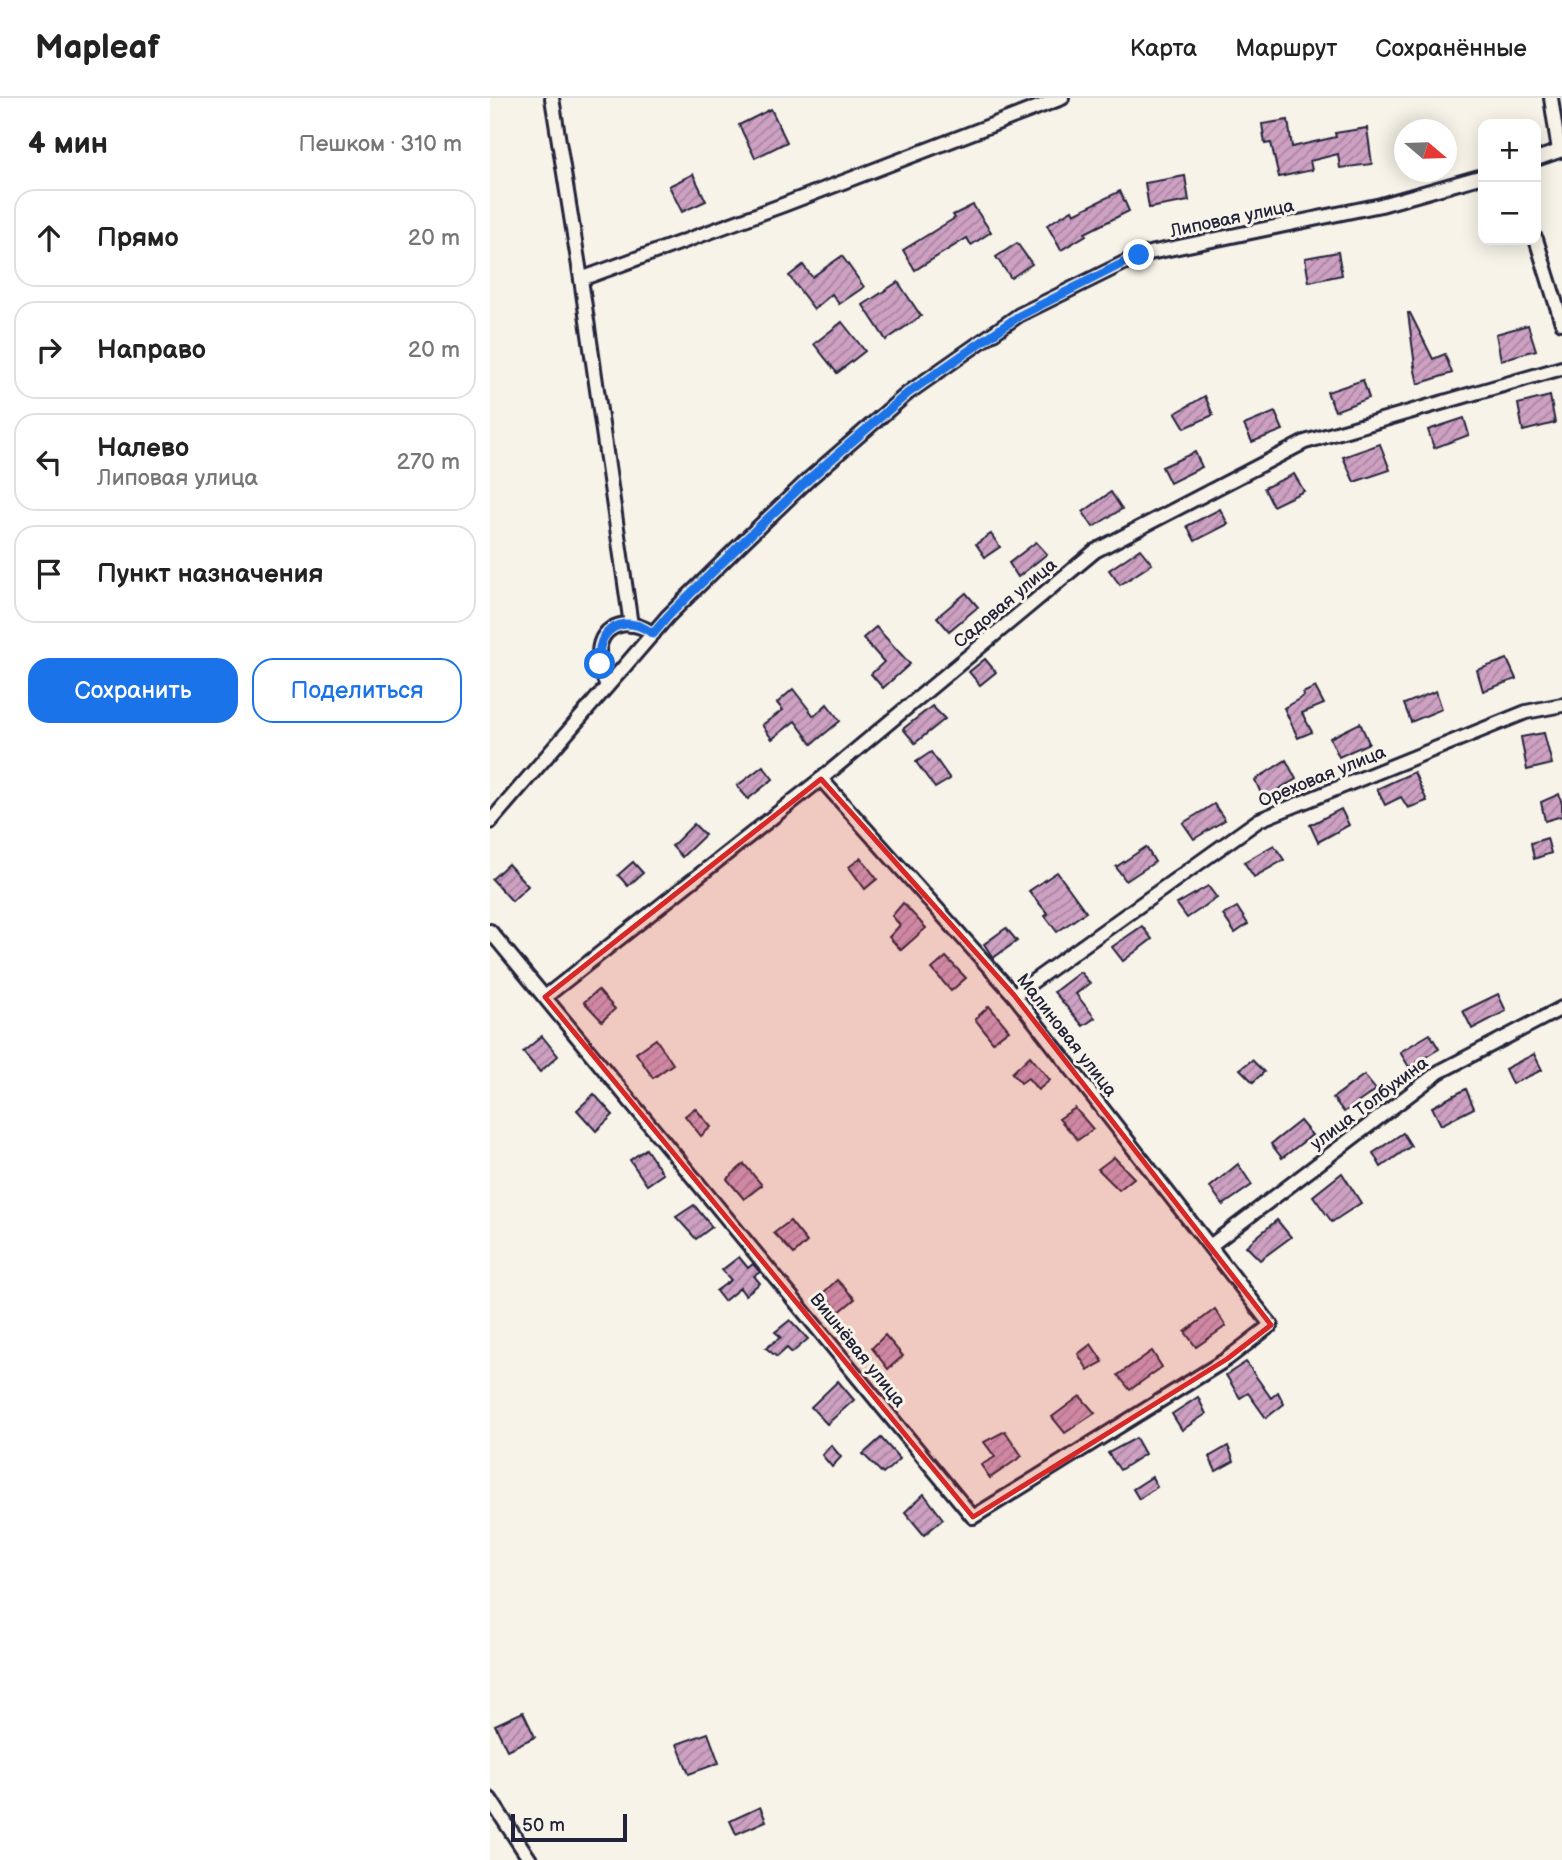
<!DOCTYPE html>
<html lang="ru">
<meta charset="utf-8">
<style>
:root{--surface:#fff;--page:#f2f2f2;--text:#222;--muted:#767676;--line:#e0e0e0;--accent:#1a73e8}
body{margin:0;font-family:"Balsamiq Sans",sans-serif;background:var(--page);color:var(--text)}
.controls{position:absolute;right:21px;top:21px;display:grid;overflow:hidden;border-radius:14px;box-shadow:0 4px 18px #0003}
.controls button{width:63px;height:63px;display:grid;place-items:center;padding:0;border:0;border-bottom:2px solid var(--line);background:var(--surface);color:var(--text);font:35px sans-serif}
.compass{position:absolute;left:904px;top:21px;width:63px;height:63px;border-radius:50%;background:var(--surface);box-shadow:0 4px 18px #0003;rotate:109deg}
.scale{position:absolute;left:21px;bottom:18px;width:116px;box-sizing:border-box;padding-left:7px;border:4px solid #22223b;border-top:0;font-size:19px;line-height:24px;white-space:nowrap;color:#22223b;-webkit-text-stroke:5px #f7f3e8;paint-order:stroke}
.stop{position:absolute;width:21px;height:21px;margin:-16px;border:5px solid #1a73e8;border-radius:50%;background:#fff}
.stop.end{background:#1a73e8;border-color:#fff;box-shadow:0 2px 7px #0008}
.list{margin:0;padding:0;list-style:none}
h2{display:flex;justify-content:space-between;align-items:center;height:91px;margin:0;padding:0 28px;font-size:30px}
h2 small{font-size:23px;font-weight:400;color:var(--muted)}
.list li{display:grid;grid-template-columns:46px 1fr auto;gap:21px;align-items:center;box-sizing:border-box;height:98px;margin:0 14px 14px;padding:0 14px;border:2px solid var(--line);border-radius:21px}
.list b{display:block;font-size:26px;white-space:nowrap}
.list p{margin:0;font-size:23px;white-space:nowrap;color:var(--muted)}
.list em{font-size:23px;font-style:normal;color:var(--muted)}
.actions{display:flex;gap:14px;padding:21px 28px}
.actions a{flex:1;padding:16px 0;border:2px solid var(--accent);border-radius:21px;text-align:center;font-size:24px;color:var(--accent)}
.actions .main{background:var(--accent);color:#fff}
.icon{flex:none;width:38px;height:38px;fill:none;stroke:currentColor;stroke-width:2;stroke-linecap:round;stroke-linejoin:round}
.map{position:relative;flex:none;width:1072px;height:1762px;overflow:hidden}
header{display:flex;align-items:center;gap:42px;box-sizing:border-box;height:98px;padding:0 35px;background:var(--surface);border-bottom:2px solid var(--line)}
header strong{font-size:33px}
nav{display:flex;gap:38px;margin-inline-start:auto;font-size:24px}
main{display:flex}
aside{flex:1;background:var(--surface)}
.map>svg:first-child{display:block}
.building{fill:url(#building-hatch);stroke:#22223b;stroke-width:2}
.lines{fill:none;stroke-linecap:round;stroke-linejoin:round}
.street-casing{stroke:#22223b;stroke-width:18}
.street{stroke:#f7f3e8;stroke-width:12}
.route{stroke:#1a73e8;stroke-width:9}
.marked{fill:#d62828;fill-opacity:0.2;stroke:#d62828;stroke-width:5;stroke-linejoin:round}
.labels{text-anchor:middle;stroke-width:6;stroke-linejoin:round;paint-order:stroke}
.street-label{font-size:18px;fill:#22223b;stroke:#f7f3e8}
</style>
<header>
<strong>Mapleaf</strong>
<nav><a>Карта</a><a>Маршрут</a><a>Сохранённые</a></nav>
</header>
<main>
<aside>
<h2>4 мин<small>Пешком · 310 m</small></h2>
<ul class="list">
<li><svg class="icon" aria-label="ahead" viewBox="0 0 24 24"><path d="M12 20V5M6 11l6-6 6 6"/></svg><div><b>Прямо</b></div><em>20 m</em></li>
<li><svg class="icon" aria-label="right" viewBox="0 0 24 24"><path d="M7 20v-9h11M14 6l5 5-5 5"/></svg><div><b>Направо</b></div><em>20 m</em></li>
<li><svg class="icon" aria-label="left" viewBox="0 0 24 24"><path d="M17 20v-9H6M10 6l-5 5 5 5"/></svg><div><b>Налево</b><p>Липовая улица</p></div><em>270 m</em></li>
<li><svg class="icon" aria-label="arrive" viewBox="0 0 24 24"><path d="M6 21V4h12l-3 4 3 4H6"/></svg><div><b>Пункт назначения</b></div></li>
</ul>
<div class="actions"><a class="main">Сохранить</a><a>Поделиться</a></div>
</aside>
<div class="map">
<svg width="1072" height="1762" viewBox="0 0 1072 1762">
<defs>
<pattern id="building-hatch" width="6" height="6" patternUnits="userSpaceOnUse" patternTransform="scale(1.75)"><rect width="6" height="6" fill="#cea1c2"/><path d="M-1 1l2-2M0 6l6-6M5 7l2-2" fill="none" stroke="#a7839f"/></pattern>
</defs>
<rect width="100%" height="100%" fill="#f7f3e8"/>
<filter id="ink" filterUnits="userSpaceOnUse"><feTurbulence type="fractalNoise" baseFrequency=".0143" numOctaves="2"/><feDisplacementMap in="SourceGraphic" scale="14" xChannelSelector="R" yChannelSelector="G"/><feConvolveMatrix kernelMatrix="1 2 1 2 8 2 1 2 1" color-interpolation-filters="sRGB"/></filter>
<g filter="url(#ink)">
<g class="building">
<path d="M 281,11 L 297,44 L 265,60 L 249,27 Z"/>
<path d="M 798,22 L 802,49 L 846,39 L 845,35 L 877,30 L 882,66 L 850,70 L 848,56 L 820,63 L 822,72 L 789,79 L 781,45 L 775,46 L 772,26 Z"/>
<path d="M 203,76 L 216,103 L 192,114 L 179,88 Z"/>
<path d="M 695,78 L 699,103 L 659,110 L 655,85 Z"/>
<path d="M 630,93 L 639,113 L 595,135 L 596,137 L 571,152 L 557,127 L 582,112 L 584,116 Z"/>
<path d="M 483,107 L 501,134 L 481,147 L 477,140 L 425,172 L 413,152 L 465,120 L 463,117 Z"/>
<path d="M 527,145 L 542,166 L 521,180 L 506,159 Z"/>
<path d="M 848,154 L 852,177 L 819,184 L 815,160 Z"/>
<path d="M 352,158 L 374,189 L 349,206 L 342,196 L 324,211 L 299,178 L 313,167 L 322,179 Z"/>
<path d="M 408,184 L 431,218 L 396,242 L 373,207 Z"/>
<path d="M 918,215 L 920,215 L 943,261 L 955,256 L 962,275 L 928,286 L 924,268 L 925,268 Z"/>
<path d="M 352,224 L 375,253 L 347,275 L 324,246 Z"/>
<path d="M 1038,227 L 1046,252 L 1011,262 L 1006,236 Z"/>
<path d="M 873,282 L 879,300 L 845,313 L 837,294 Z"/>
<path d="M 715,298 L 723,317 L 695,330 L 686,315 Z"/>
<path d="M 1060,298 L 1065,325 L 1033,333 L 1028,306 Z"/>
<path d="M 785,314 L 793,332 L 762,344 L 754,327 Z"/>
<path d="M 974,320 L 979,337 L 944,350 L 938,332 Z"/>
<path d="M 890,346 L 900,372 L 864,384 L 853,359 Z"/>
<path d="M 705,354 L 712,369 L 680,385 L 672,369 Z"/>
<path d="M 804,376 L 814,393 L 783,408 L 774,390 Z"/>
<path d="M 621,394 L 632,411 L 603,429 L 593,414 Z"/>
<path d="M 730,411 L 738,426 L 705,443 L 697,428 Z"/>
<path d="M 501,436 L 510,449 L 495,459 L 486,446 Z"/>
<path d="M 546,444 L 557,456 L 528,479 L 519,465 Z"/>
<path d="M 650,451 L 662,466 L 630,487 L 619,472 Z"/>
<path d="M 476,495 L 488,509 L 459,533 L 447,519 Z"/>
<path d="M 386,529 L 420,566 L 393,590 L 381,576 L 394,564 L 373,540 Z"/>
<path d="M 495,561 L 506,574 L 490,587 L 479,574 Z"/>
<path d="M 1017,561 L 1026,581 L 993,593 L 987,572 Z"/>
<path d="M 825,589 L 834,606 L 812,615 L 822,634 L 808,640 L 794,610 L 814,598 L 813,595 Z"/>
<path d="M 303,591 L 324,618 L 337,606 L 350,623 L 322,646 L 305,623 L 282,641 L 272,627 L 293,612 L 287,605 Z"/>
<path d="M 946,593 L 952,611 L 921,624 L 914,606 Z"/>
<path d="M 442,608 L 455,621 L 425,645 L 413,631 Z"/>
<path d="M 870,625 L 879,645 L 849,659 L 840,640 Z"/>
<path d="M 1054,635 L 1062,666 L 1037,672 L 1031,639 Z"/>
<path d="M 441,654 L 460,681 L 445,690 L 426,664 Z"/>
<path d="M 796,662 L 806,681 L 773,700 L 765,682 Z"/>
<path d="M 273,668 L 283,681 L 258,701 L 247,688 Z"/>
<path d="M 924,674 L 937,703 L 918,710 L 911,699 L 895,707 L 887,691 Z"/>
<path d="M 1069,696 L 1072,706 L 1072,718 L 1055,723 L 1051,704 Z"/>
<path d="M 724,706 L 735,722 L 704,741 L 693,725 Z"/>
<path d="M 851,711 L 859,727 L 828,744 L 820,727 Z"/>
<path d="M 204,726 L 215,737 L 192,759 L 182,748 Z"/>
<path d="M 1057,740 L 1061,755 L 1044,761 L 1041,745 Z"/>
<path d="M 784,747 L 794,762 L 764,779 L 754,764 Z"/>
<path d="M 656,749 L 665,764 L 636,783 L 626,769 Z"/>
<path d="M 371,760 L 387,781 L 375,791 L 359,769 Z"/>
<path d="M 143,764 L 153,775 L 138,788 L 128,777 Z"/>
<path d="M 18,766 L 38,788 L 22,803 L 2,781 Z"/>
<path d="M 567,774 L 596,814 L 567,834 L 555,818 L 558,816 L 539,793 Z"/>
<path d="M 718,788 L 727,800 L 697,820 L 687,806 Z"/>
<path d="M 413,805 L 436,830 L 411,852 L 399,839 L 410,827 L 402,818 Z"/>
<path d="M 747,809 L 758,826 L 745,835 L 733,817 Z"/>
<path d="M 652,828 L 662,841 L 633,863 L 622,849 Z"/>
<path d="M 516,830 L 527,843 L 503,860 L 494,846 Z"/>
<path d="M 456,859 L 476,880 L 461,893 L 442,871 Z"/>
<path d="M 590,874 L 600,885 L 586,896 L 605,920 L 593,928 L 564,894 Z"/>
<path d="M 108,892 L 125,911 L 112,923 L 94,904 Z"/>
<path d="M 1008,896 L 1016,913 L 982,931 L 973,913 Z"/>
<path d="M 499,908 L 519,932 L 503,944 L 485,921 Z"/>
<path d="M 940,936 L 949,951 L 919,969 L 910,954 Z"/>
<path d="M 52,938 L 68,958 L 50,974 L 33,954 Z"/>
<path d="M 166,941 L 183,966 L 163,980 L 146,955 Z"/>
<path d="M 1044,956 L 1052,972 L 1022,986 L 1015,971 Z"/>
<path d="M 540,958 L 560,982 L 548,992 L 538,980 L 531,985 L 522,975 Z"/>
<path d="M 762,962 L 774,974 L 763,984 L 750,971 Z"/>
<path d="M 874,977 L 886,992 L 854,1014 L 843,1000 Z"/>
<path d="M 976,991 L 984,1010 L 951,1027 L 942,1009 Z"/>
<path d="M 104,996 L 123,1017 L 106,1033 L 87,1012 Z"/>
<path d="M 205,1010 L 221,1029 L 211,1038 L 195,1018 Z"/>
<path d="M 585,1010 L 603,1031 L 588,1042 L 569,1021 Z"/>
<path d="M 810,1023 L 822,1037 L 792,1060 L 781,1046 Z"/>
<path d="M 913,1035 L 921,1048 L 891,1069 L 883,1055 Z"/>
<path d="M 156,1051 L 173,1076 L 157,1087 L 140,1062 Z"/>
<path d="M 624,1059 L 644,1080 L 629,1092 L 608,1071 Z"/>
<path d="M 254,1066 L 272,1087 L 254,1101 L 237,1081 Z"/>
<path d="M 748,1066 L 762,1087 L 733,1107 L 720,1089 Z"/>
<path d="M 852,1075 L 871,1105 L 842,1124 L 823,1098 Z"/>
<path d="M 204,1107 L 222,1129 L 206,1141 L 186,1119 Z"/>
<path d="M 787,1122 L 801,1139 L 770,1162 L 756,1148 Z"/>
<path d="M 300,1123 L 317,1144 L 304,1156 L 284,1135 Z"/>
<path d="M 249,1159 L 258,1170 L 263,1166 L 270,1174 L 264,1178 L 270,1185 L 255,1197 L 250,1190 L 234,1203 L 226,1193 L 241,1182 L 232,1172 Z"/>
<path d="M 347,1182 L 365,1201 L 349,1214 L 333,1195 Z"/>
<path d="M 725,1211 L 736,1228 L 706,1249 L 695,1234 Z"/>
<path d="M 300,1222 L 318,1241 L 302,1255 L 297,1250 L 287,1259 L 276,1250 L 291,1239 L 285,1234 Z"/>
<path d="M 395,1237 L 413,1258 L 398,1271 L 382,1250 Z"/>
<path d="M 601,1246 L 613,1264 L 598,1272 L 588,1256 Z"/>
<path d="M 662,1253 L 672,1269 L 640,1292 L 628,1277 Z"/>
<path d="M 756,1264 L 781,1300 L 788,1294 L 794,1306 L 776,1320 L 758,1295 L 750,1300 L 736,1277 Z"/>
<path d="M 348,1283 L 364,1302 L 337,1326 L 321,1309 Z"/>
<path d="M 590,1298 L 605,1315 L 575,1335 L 562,1319 Z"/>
<path d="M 708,1299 L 716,1316 L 692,1332 L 682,1316 Z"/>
<path d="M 515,1333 L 532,1358 L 500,1380 L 491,1367 L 505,1359 L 494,1344 Z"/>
<path d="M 391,1340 L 410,1361 L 393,1376 L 373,1356 Z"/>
<path d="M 646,1340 L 655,1356 L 630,1372 L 618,1355 Z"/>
<path d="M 341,1347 L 351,1359 L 342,1369 L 332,1357 Z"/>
<path d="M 738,1348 L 744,1363 L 726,1373 L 719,1359 Z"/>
<path d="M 662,1379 L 667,1389 L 649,1401 L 643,1391 Z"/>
<path d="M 434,1396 L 453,1421 L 434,1437 L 415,1414 Z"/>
<path d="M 33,1614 L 45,1639 L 17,1652 L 5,1627 Z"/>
<path d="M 218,1635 L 229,1665 L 199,1676 L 187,1646 Z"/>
<path d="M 270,1709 L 276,1723 L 246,1736 L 240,1723 Z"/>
</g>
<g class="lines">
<g class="street-casing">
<g id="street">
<path d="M 62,0 L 91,181 L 141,527"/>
<path d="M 1061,0 L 1069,53"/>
<path d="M 1046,61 L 1072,52"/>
<path d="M 1046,141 L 1072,225"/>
<path d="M 91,181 L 293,107 L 572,0"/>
<path d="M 117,588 C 113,578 108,566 109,555 C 110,524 142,519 163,536"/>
<path d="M 0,724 L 178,518 L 254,443 L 320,380 L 418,295 L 529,217 L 650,157 L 891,107 L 993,78"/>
<path d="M 0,833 L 483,1419 L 737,1261 L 781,1227 L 524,897 L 331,681"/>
<path d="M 524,897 L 769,722 L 1036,614 L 1072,607"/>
<path d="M 55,899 L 331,681 L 605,453 L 815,344 L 1072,270"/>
<path d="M 720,1148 L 949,974 L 1072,910"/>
<path d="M 0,1701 L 40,1762"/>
</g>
</g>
<use href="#street" class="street"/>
</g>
</g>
<g class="lines" filter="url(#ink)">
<path class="route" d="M 110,566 C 104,530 136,514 163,536 L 178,518 L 254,443 L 320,380 L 418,295 L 529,218 L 649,157"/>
</g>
<path class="marked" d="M 331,681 L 524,897 L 781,1227 L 737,1261 L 483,1419 L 55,899 Z"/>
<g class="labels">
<g class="street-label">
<text transform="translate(742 120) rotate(-12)" y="6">Липовая улица</text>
<text transform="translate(515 505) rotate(-40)" y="6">Садовая улица</text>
<text transform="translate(832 678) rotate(-22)" y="6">Ореховая улица</text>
<text transform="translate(577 937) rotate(52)" y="6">Малиновая улица</text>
<text transform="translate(879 1005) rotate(-37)" y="6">улица Толбухина</text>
<text transform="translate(368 1252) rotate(51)" y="6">Вишнёвая улица</text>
</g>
</g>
</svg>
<div class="controls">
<button>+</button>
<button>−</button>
</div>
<svg class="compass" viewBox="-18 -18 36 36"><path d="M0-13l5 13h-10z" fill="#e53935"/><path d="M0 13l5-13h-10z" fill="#767676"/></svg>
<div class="scale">50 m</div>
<div class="stop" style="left:110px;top:566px"></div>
<div class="stop end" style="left:649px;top:157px"></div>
</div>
</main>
